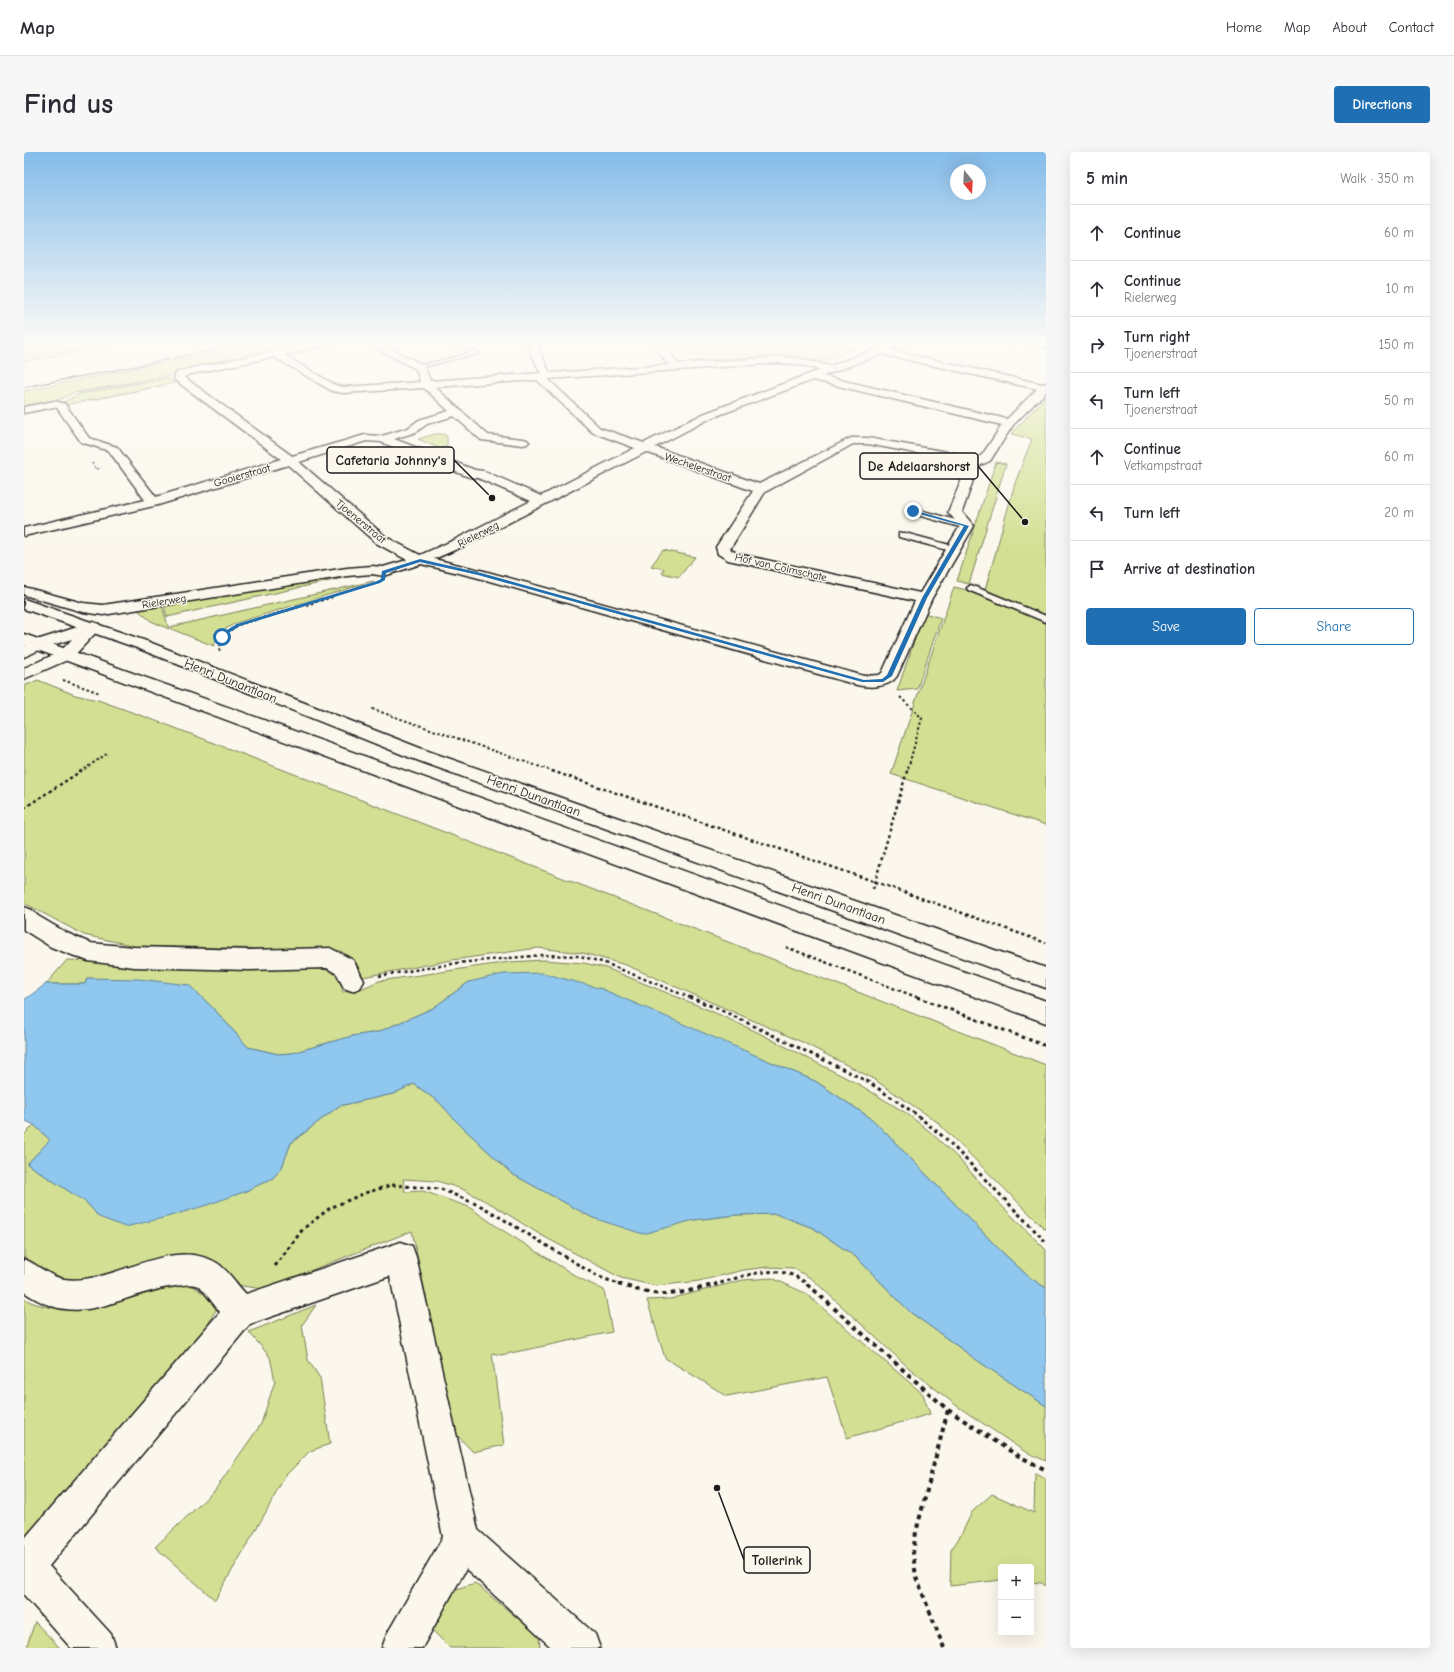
<!DOCTYPE html>
<meta charset="utf-8">
<style>
:root{--surface:#fff;--page:#f7f7f7;--text:#2b2b33;--muted:#7c7c81;--line:#e1e1e2;--accent:#1f6fb2}
body{margin:0;font-family:"Comic Neue",sans-serif;background:var(--page);color:var(--text)}
.controls{position:absolute;right:12px;bottom:12px;display:grid;overflow:hidden;border-radius:4px;box-shadow:0 4px 16px #0002}
.controls button{width:36px;height:36px;display:grid;place-items:center;padding:0;border:0;border-bottom:1px solid var(--line);background:var(--surface);color:var(--text);font:20px sans-serif}
.compass{position:absolute;left:926px;top:12px;width:36px;height:36px;border-radius:50%;background:var(--surface);box-shadow:0 4px 16px #0002;rotate:162deg}
.stop{position:absolute;width:12px;height:12px;margin:-9px;border:3px solid #1f6fb2;border-radius:50%;background:#fff}
.stop.end{background:#1f6fb2;border-color:#fff;box-shadow:0 1px 4px #0008}
.list{margin:0;padding:0;list-style:none}
h2{display:flex;justify-content:space-between;align-items:center;height:52px;margin:0;padding:0 16px;font-size:17px}
h2 small{font-size:13px;font-weight:400;color:var(--muted)}
.list li{display:grid;grid-template-columns:26px 1fr auto;gap:12px;align-items:center;box-sizing:border-box;height:56px;padding:0 16px;border-top:1px solid var(--line)}
.list b{display:block;font-size:15px;white-space:nowrap}
.list p{margin:0;font-size:13px;white-space:nowrap;color:var(--muted)}
.list em{font-size:13px;font-style:normal;color:var(--muted)}
.actions{display:flex;gap:8px;padding:12px 16px}
.actions a{flex:1;padding:9px 0;border:1px solid var(--accent);border-radius:4px;text-align:center;font-size:14px;color:var(--accent)}
.actions .main{background:var(--accent);color:#fff}
.icon{flex:none;width:22px;height:22px;fill:none;stroke:currentColor;stroke-width:2;stroke-linecap:round;stroke-linejoin:round}
.map{position:relative;flex:none;width:1022px;height:1496px;overflow:hidden;border-radius:4px}
header{display:flex;align-items:center;gap:24px;box-sizing:border-box;height:56px;padding:0 20px;background:var(--surface);border-bottom:1px solid var(--line)}
header strong{font-size:19px}
nav{display:flex;gap:22px;margin-inline-start:auto;font-size:14px}
.intro{display:flex;align-items:center;justify-content:space-between;box-sizing:border-box;height:96px;padding:0 24px}
h1{margin:0;font-size:28px}
.button{padding:10px 18px;border-radius:4px;background:var(--accent);color:#fff;font-size:14px;font-weight:700}
main{display:flex;gap:24px;padding:0 24px}
aside{flex:1;background:var(--surface);border-radius:4px;box-shadow:0 4px 16px #0002}
.map>svg:first-child{display:block}
.green{fill:#d3e093;stroke:#787e58}
.water{fill:#8fc7ee;stroke:#61839a}
.lines{fill:none;stroke-linecap:round;stroke-linejoin:round}
.lane-casing{stroke:#1c1c1c;stroke-width:3}
.street-casing{stroke:#1c1c1c;stroke-width:3}
.secondary-casing{stroke:#1c1c1c;stroke-width:3}
.primary-casing{stroke:#1c1c1c;stroke-width:3}
.path-far5{stroke:#1c1c1c;stroke-width:1;stroke-dasharray:1.5 1.5;stroke-linecap:butt}
.path-far4{stroke:#1c1c1c;stroke-width:1.5;stroke-dasharray:2 2;stroke-linecap:butt}
.path-far3{stroke:#1c1c1c;stroke-width:2;stroke-dasharray:2.5 2.5;stroke-linecap:butt}
.path-far2{stroke:#1c1c1c;stroke-width:2.5;stroke-dasharray:3 3;stroke-linecap:butt}
.path-far1{stroke:#1c1c1c;stroke-width:3;stroke-dasharray:3.5 3.5;stroke-linecap:butt}
.path{stroke:#1c1c1c;stroke-width:4;stroke-dasharray:4.5 4.5;stroke-linecap:butt}
.lane{fill:#fbf7ec;fill-rule:evenodd}
.street{fill:#fbf7ec;fill-rule:evenodd}
.secondary{fill:#fbf7ec;fill-rule:evenodd}
.primary{fill:#fbf7ec;fill-rule:evenodd}
.rail{stroke:#1c1c1c;stroke-width:1.5}
.route{fill:#1f6fb2}
.labels{text-anchor:middle;stroke-width:3;stroke-linejoin:round;paint-order:stroke}
.far-street-label{font-size:11px;fill:#1c1c1c;stroke:#fbf7ec}
.street-label{font-size:13px;fill:#1c1c1c;stroke:#fbf7ec}
.leader{fill:none;stroke:#1c1c1c;stroke-width:1.5}
.callout-dot{fill:#1c1c1c;stroke:#fbf7ec;stroke-width:1.5}
.callout{fill:#fbf7ec;stroke:#1c1c1c;stroke-width:1.5}
.callout-label{font-size:14px;text-anchor:middle;font-weight:bold;fill:#1c1c1c}
</style>
<header>
<strong>Map</strong>
<nav><a>Home</a><a>Map</a><a>About</a><a>Contact</a></nav>
</header>
<div class="intro"><h1>Find us</h1><a class="button">Directions</a></div>
<main>
<div class="map">
<svg width="1022" height="1496" viewBox="0 0 1022 1496">
<rect width="100%" height="100%" fill="#fbf7ec"/>
<filter id="ink" filterUnits="userSpaceOnUse"><feTurbulence type="fractalNoise" baseFrequency=".025" numOctaves="2"/><feDisplacementMap in="SourceGraphic" scale="8" xChannelSelector="R" yChannelSelector="G"/><feConvolveMatrix kernelMatrix="1 2 1 2 8 2 1 2 1" color-interpolation-filters="sRGB"/></filter>
<g filter="url(#ink)">
<g class="green">
<path d="M 0,190 L 73,190 L 9,205 L 11,207 L 87,190 L 103,190 L 0,210 Z"/>
<path d="M 243,190 L 295,190 L 240,203 L 234,202 L 164,217 L 153,222 L 50,241 L 30,250 L 0,254 L 0,239 Z"/>
<path d="M 647,190 L 820,190 L 802,196 C 813,200 819,194 830,197 L 797,210 L 772,204 L 757,204 L 665,210 L 664,209 L 719,204 L 715,201 L 660,204 Z"/>
<path d="M 144,226 L 151,231 L 41,253 L 37,251 L 56,242 Z"/>
<path d="M 1022,244 L 1022,673 L 867,622 L 930,435 L 960,442 L 991,331 L 1008,287 L 987,282 Z"/>
<path d="M 411,282 L 419,282 L 423,284 L 423,294 L 417,297 L 394,287 Z"/>
<path d="M 972,310 L 982,312 L 945,432 L 933,429 Z"/>
<path d="M 639,398 L 671,405 L 655,425 L 638,421 L 640,417 L 627,414 Z"/>
<path d="M 335,421 L 337,422 L 143,465 L 140,454 Z"/>
<path d="M 350,429 L 212,471 C 202,477 192,481 190,494 L 147,477 L 146,475 Z"/>
<path d="M 138,454 L 145,477 L 127,469 L 114,458 Z"/>
<path d="M 900,461 L 917,466 L 893,537 L 873,539 Z"/>
<path d="M 14,528 L 51,543 L 74,548 L 146,574 L 1022,913 L 1022,1078 L 912,969 L 848,926 L 778,890 L 602,813 L 559,801 L 514,796 L 428,808 L 339,825 L 331,809 L 317,799 L 298,796 L 253,797 L 111,794 L 60,783 L 0,751 L 0,534 Z"/>
<path d="M 43,808 L 298,817 L 314,821 L 319,840 L 339,836 L 355,829 L 485,810 L 520,808 L 560,811 L 582,816 L 685,858 L 733,880 L 836,933 L 882,961 L 904,978 L 934,1006 L 972,1048 L 1022,1098 L 1022,1136 L 1005,1125 L 976,1098 L 848,967 L 791,929 L 739,907 L 445,830 L 409,856 L 354,880 L 328,884 L 268,901 L 254,902 L 224,895 L 189,856 L 165,833 L 63,826 L 61,832 L 22,832 Z"/>
<path d="M 390,932 L 416,951 L 433,970 L 488,1022 L 569,1066 L 670,1068 L 712,1063 L 752,1062 L 789,1076 L 832,1105 L 886,1160 L 957,1211 L 1022,1254 L 1022,1309 L 1000,1299 L 933,1254 L 885,1216 L 788,1127 L 769,1116 L 744,1115 L 720,1118 L 675,1129 L 632,1134 L 597,1126 L 515,1082 L 469,1053 L 438,1037 L 413,1029 L 379,1027 L 381,1040 L 399,1039 L 445,1055 L 475,1076 L 555,1126 L 580,1138 L 588,1180 L 477,1203 L 468,1201 L 480,1293 L 449,1300 L 431,1281 L 388,1079 L 239,1137 L 212,1133 L 184,1113 L 65,1136 L 25,1122 L 0,1107 L 0,983 L 10,973 L 26,988 L 3,1012 L 63,1051 L 75,1065 L 220,1040 L 249,1026 L 258,1015 L 267,991 L 315,954 L 369,942 Z"/>
<path d="M 748,1126 L 781,1141 L 899,1242 L 906,1262 L 823,1286 L 803,1225 L 703,1244 L 641,1206 L 623,1148 L 646,1147 L 719,1128 Z"/>
<path d="M 163,1130 L 195,1152 L 180,1180 L 0,1405 L 0,1147 L 12,1152 L 38,1158 L 89,1151 L 145,1133 Z"/>
<path d="M 292,1153 L 278,1173 L 284,1208 L 296,1226 L 306,1292 L 286,1299 L 261,1324 L 242,1360 L 191,1448 L 131,1395 L 191,1338 L 237,1272 L 251,1229 L 246,1205 L 225,1180 Z"/>
<path d="M 1011,1321 L 1022,1326 L 1022,1435 L 1018,1431 L 1007,1430 L 1007,1415 L 977,1415 L 977,1428 L 926,1434 L 927,1398 L 937,1383 L 948,1360 L 968,1342 L 1010,1361 Z"/>
<path d="M 451,1431 L 515,1484 L 516,1496 L 426,1496 L 403,1473 L 426,1439 Z"/>
<path d="M 11,1470 L 36,1496 L 2,1496 Z"/>
</g>
<path class="water" d="M 519,821 L 578,837 L 791,929 L 848,967 L 976,1098 L 1005,1125 L 1022,1136 L 1022,1254 L 957,1211 L 886,1160 L 832,1105 L 789,1076 L 752,1062 L 712,1063 L 670,1068 L 619,1082 L 569,1066 L 488,1022 L 433,970 L 416,951 L 390,932 L 369,942 L 315,954 L 267,991 L 258,1015 L 249,1026 L 220,1040 L 183,1053 L 143,1065 L 101,1075 L 75,1065 L 63,1051 L 3,1012 L 26,988 L 10,973 L 0,968 L 0,848 L 22,832 L 61,832 L 63,826 L 115,827 L 165,833 L 189,856 L 224,895 L 254,902 L 268,901 L 328,884 L 354,880 L 409,856 L 445,830 L 479,822 Z"/>
<g class="lines">
<g class="lane-casing">
<g id="lane">
<path d="M 424,190 L 432,190 L 456,201 L 394,216 L 394,214 L 447,201 Z"/>
<path d="M 886,357 L 892,357 L 946,372 L 947,374 L 946,376 L 940,376 L 886,361 Z"/>
<path d="M 875,381 L 881,381 L 933,395 L 934,397 L 930,399 L 927,399 L 875,385 Z"/>
<path d="M 947,433 L 1022,464 L 1022,470 L 944,438 L 943,436 Z"/>
</g>
</g>
<g class="street-casing">
<g id="street">
<path d="M 294,190 L 312,190 L 307,193 L 260,203 L 311,233 L 319,235 L 396,230 L 392,217 L 339,190 L 351,190 L 400,213 L 406,229 L 517,221 L 501,190 L 511,190 L 526,221 L 645,213 L 626,190 L 636,190 L 655,212 L 754,205 L 773,206 L 806,214 L 871,190 L 885,190 L 883,192 L 866,198 L 1018,232 L 1022,231 L 1022,240 L 989,273 L 966,309 L 955,314 L 953,317 L 938,360 L 950,374 L 908,446 L 873,524 C 865,536 846,536 833,533 L 451,425 L 397,412 L 360,424 L 348,422 L 323,424 L 79,463 L 59,460 L 0,443 L 0,435 L 59,451 L 79,453 L 323,416 L 348,414 L 359,415 L 383,408 L 352,391 L 264,313 L 134,353 L 0,384 L 0,376 L 121,348 L 85,299 L 57,290 L 33,256 L 30,255 L 0,261 L 0,255 L 31,249 L 41,252 L 65,286 L 93,295 L 132,345 L 257,307 L 151,228 L 150,226 L 152,221 L 164,217 ZM 857,202 L 1013,237 L 983,267 L 799,224 ZM 250,205 L 308,239 L 319,241 L 400,236 L 425,259 L 395,268 L 384,276 L 358,284 L 341,283 L 268,304 L 160,225 L 167,222 ZM 754,211 L 773,212 L 796,218 L 679,262 L 620,291 L 576,276 L 524,227 ZM 513,228 L 568,280 L 611,296 L 517,344 L 460,319 L 451,318 L 370,287 L 392,280 L 403,272 L 430,264 L 457,288 L 499,293 L 503,292 L 505,290 L 503,288 L 499,287 L 464,283 L 411,235 ZM 789,228 L 978,273 L 958,303 L 950,307 L 935,302 L 844,286 L 827,286 L 735,332 L 631,295 L 687,266 ZM 342,289 L 357,290 L 445,325 L 454,326 L 507,349 L 430,388 L 396,403 L 362,385 L 275,310 ZM 829,292 L 844,292 L 933,309 L 944,313 L 924,360 L 936,374 L 896,441 L 714,402 L 706,397 L 741,340 ZM 622,300 L 729,339 L 692,395 L 694,402 L 704,408 L 891,449 L 858,521 L 855,523 L 840,524 L 460,419 L 410,407 L 440,394 Z"/>
<path d="M 0,755 L 8,758 L 14,764 L 43,781 L 66,791 L 110,795 L 225,798 L 306,796 L 329,808 L 340,829 L 336,836 L 328,839 L 320,836 L 313,822 L 303,816 L 225,818 L 110,815 L 64,809 L 27,795 L 0,778 Z"/>
<path d="M 377,1090 L 388,1094 L 392,1105 L 454,1378 L 571,1482 L 576,1496 L 528,1496 L 442,1417 L 398,1496 L 358,1496 L 363,1482 L 419,1385 L 366,1124 L 226,1172 L 25,1414 L 87,1482 L 92,1496 L 47,1496 L 0,1443 L 0,1387 L 196,1160 C 190,1153 180,1138 174,1134 C 167,1131 159,1133 152,1134 C 94,1141 58,1180 0,1140 L 0,1107 C 13,1112 26,1125 40,1127 C 90,1134 145,1083 193,1111 C 202,1116 214,1134 222,1142 Z"/>
</g>
</g>
<g class="secondary-casing">
<g id="secondary">
<path d="M 1002,190 L 1022,190 L 1022,196 L 1004,192 Z"/>
<path d="M 69,470 L 75,472 L 77,475 L 48,506 L 0,527 L 0,516 L 36,500 L 48,487 L 22,495 L 0,505 L 0,494 L 10,489 Z"/>
</g>
</g>
<g class="primary-casing">
<g id="primary">
<path d="M 0,447 L 125,490 L 401,598 L 1022,816 L 1022,836 L 387,606 L 113,496 L 0,457 Z"/>
<path d="M 0,482 L 1022,849 L 1022,871 L 0,493 Z"/>
</g>
</g>
<g class="path-far5">
<path d="M 979,206 L 978,205 L 988,197"/>
<path d="M 54,241 L 136,226"/>
<path d="M 59,250 L 136,234"/>
</g>
<path class="path-far4" d="M 68,311 L 72,317 L 77,316"/>
<g class="path-far3">
<path d="M 195,499 L 197,490 L 200,483 L 214,473 L 309,445"/>
<path d="M 39,528 L 76,541"/>
<path d="M 876,545 L 898,566 L 883,620"/>
<path d="M 348,557 L 531,620"/>
<path d="M 56,620 L 84,601"/>
</g>
<g class="path-far2">
<path d="M 528,619 L 852,730 L 1022,791"/>
<path d="M 0,656 L 57,619"/>
<path d="M 849,737 L 883,619"/>
<path d="M 762,795 L 895,846"/>
<path d="M 355,824 L 433,811 L 519,803 L 556,804 L 581,811 L 667,846"/>
</g>
<g class="path-far1">
<path d="M 665,845 L 695,857 L 843,929 L 889,960 L 922,987 L 1022,1090"/>
<path d="M 893,845 L 1022,894"/>
<path d="M 251,1114 L 279,1077 L 306,1056 L 341,1041 L 368,1033 L 417,1037 L 459,1055 L 573,1124 L 597,1133"/>
<path d="M 690,1133 C 720,1124 757,1108 784,1133"/>
</g>
<g class="path">
<path d="M 594,1132 C 608,1136 626,1142 640,1142 C 658,1142 676,1136 693,1132"/>
<path d="M 783,1132 L 924,1258 L 991,1302 L 1022,1318"/>
<path d="M 920,1496 L 892,1425 L 889,1401 L 892,1380 L 924,1258"/>
</g>
<use href="#lane" class="lane"/>
<use href="#street" class="street"/>
<use href="#secondary" class="secondary"/>
<use href="#primary" class="primary"/>
<path class="rail" d="M 0,235 L 108,215 L 225,190"/>
</g>
</g>
<linearGradient id="sky" x2="0" y2="1"><stop stop-color="#84bcea"/><stop offset="0.48" stop-color="#fdfbf6"/><stop offset="1" stop-color="#fdfbf6" stop-opacity="0"/></linearGradient>
<rect width="1022" height="399" fill="url(#sky)"/>
<path class="route" d="M 889,358 L 945,374 L 903,446 L 868,524 L 859,530 L 838,530 L 454,423 L 396,410 L 362,421 L 361,428 L 356,431 L 216,474 L 206,480 L 200,486 L 196,485 L 203,478 L 213,472 L 353,429 L 357,427 L 358,419 L 396,407 L 457,421 L 840,528 L 858,527 L 863,523 L 898,446 L 940,374 L 888,360 Z"/>
<g class="labels">
<g class="far-street-label">
<text transform="translate(674 315) rotate(19)" y="4">Wechelerstraat</text>
<text transform="translate(218 323) rotate(-16)" y="4">Gooierstraat</text>
<text transform="translate(337 369) rotate(40)" y="4">Tjoenerstraat</text>
<text transform="translate(454 382) rotate(-27)" y="4">Rielerweg</text>
<text transform="translate(757 415) rotate(13)" y="4">Hof van Colmschate</text>
<text transform="translate(140 449) rotate(-9)" y="4">Rielerweg</text>
</g>
<g class="street-label">
<text transform="translate(207 528) rotate(22)" y="5">Henri Dunantlaan</text>
<text transform="translate(510 643) rotate(20)" y="5">Henri Dunantlaan</text>
<text transform="translate(815 751) rotate(20)" y="5">Henri Dunantlaan</text>
</g>
</g>
<path class="leader" d="M468 346L430 308M1001 370L954 314M693 1336L720 1408"/>
<g class="callout-dot">
<circle cx="468" cy="346" r="4"/>
<circle cx="1001" cy="370" r="4"/>
<circle cx="693" cy="1336" r="4"/>
</g>
<g class="callout">
<rect x="303" y="295" width="127" height="26" rx="4"/>
<rect x="836" y="301" width="118" height="26" rx="4"/>
<rect x="720" y="1395" width="66" height="26" rx="4"/>
</g>
<g class="callout-label">
<text x="367" y="313">Cafetaria Johnny's</text>
<text x="895" y="319">De Adelaarshorst</text>
<text x="753" y="1413">Tollerink</text>
</g>
</svg>
<div class="controls">
<button>+</button>
<button>−</button>
</div>
<svg class="compass" viewBox="-18 -18 36 36"><path d="M0-13l5 13h-10z" fill="#e53935"/><path d="M0 13l5-13h-10z" fill="#7c7c81"/></svg>
<div class="stop" style="left:198px;top:485px"></div>
<div class="stop end" style="left:889px;top:359px"></div>
</div>
<aside>
<h2>5 min<small>Walk · 350 m</small></h2>
<ul class="list">
<li><svg class="icon" aria-label="ahead" viewBox="0 0 24 24"><path d="M12 20V5M6 11l6-6 6 6"/></svg><div><b>Continue</b></div><em>60 m</em></li>
<li><svg class="icon" aria-label="ahead" viewBox="0 0 24 24"><path d="M12 20V5M6 11l6-6 6 6"/></svg><div><b>Continue</b><p>Rielerweg</p></div><em>10 m</em></li>
<li><svg class="icon" aria-label="right" viewBox="0 0 24 24"><path d="M7 20v-9h11M14 6l5 5-5 5"/></svg><div><b>Turn right</b><p>Tjoenerstraat</p></div><em>150 m</em></li>
<li><svg class="icon" aria-label="left" viewBox="0 0 24 24"><path d="M17 20v-9H6M10 6l-5 5 5 5"/></svg><div><b>Turn left</b><p>Tjoenerstraat</p></div><em>50 m</em></li>
<li><svg class="icon" aria-label="ahead" viewBox="0 0 24 24"><path d="M12 20V5M6 11l6-6 6 6"/></svg><div><b>Continue</b><p>Vetkampstraat</p></div><em>60 m</em></li>
<li><svg class="icon" aria-label="left" viewBox="0 0 24 24"><path d="M17 20v-9H6M10 6l-5 5 5 5"/></svg><div><b>Turn left</b></div><em>20 m</em></li>
<li><svg class="icon" aria-label="arrive" viewBox="0 0 24 24"><path d="M6 21V4h12l-3 4 3 4H6"/></svg><div><b>Arrive at destination</b></div></li>
</ul>
<div class="actions"><a class="main">Save</a><a>Share</a></div>
</aside>
</main>
